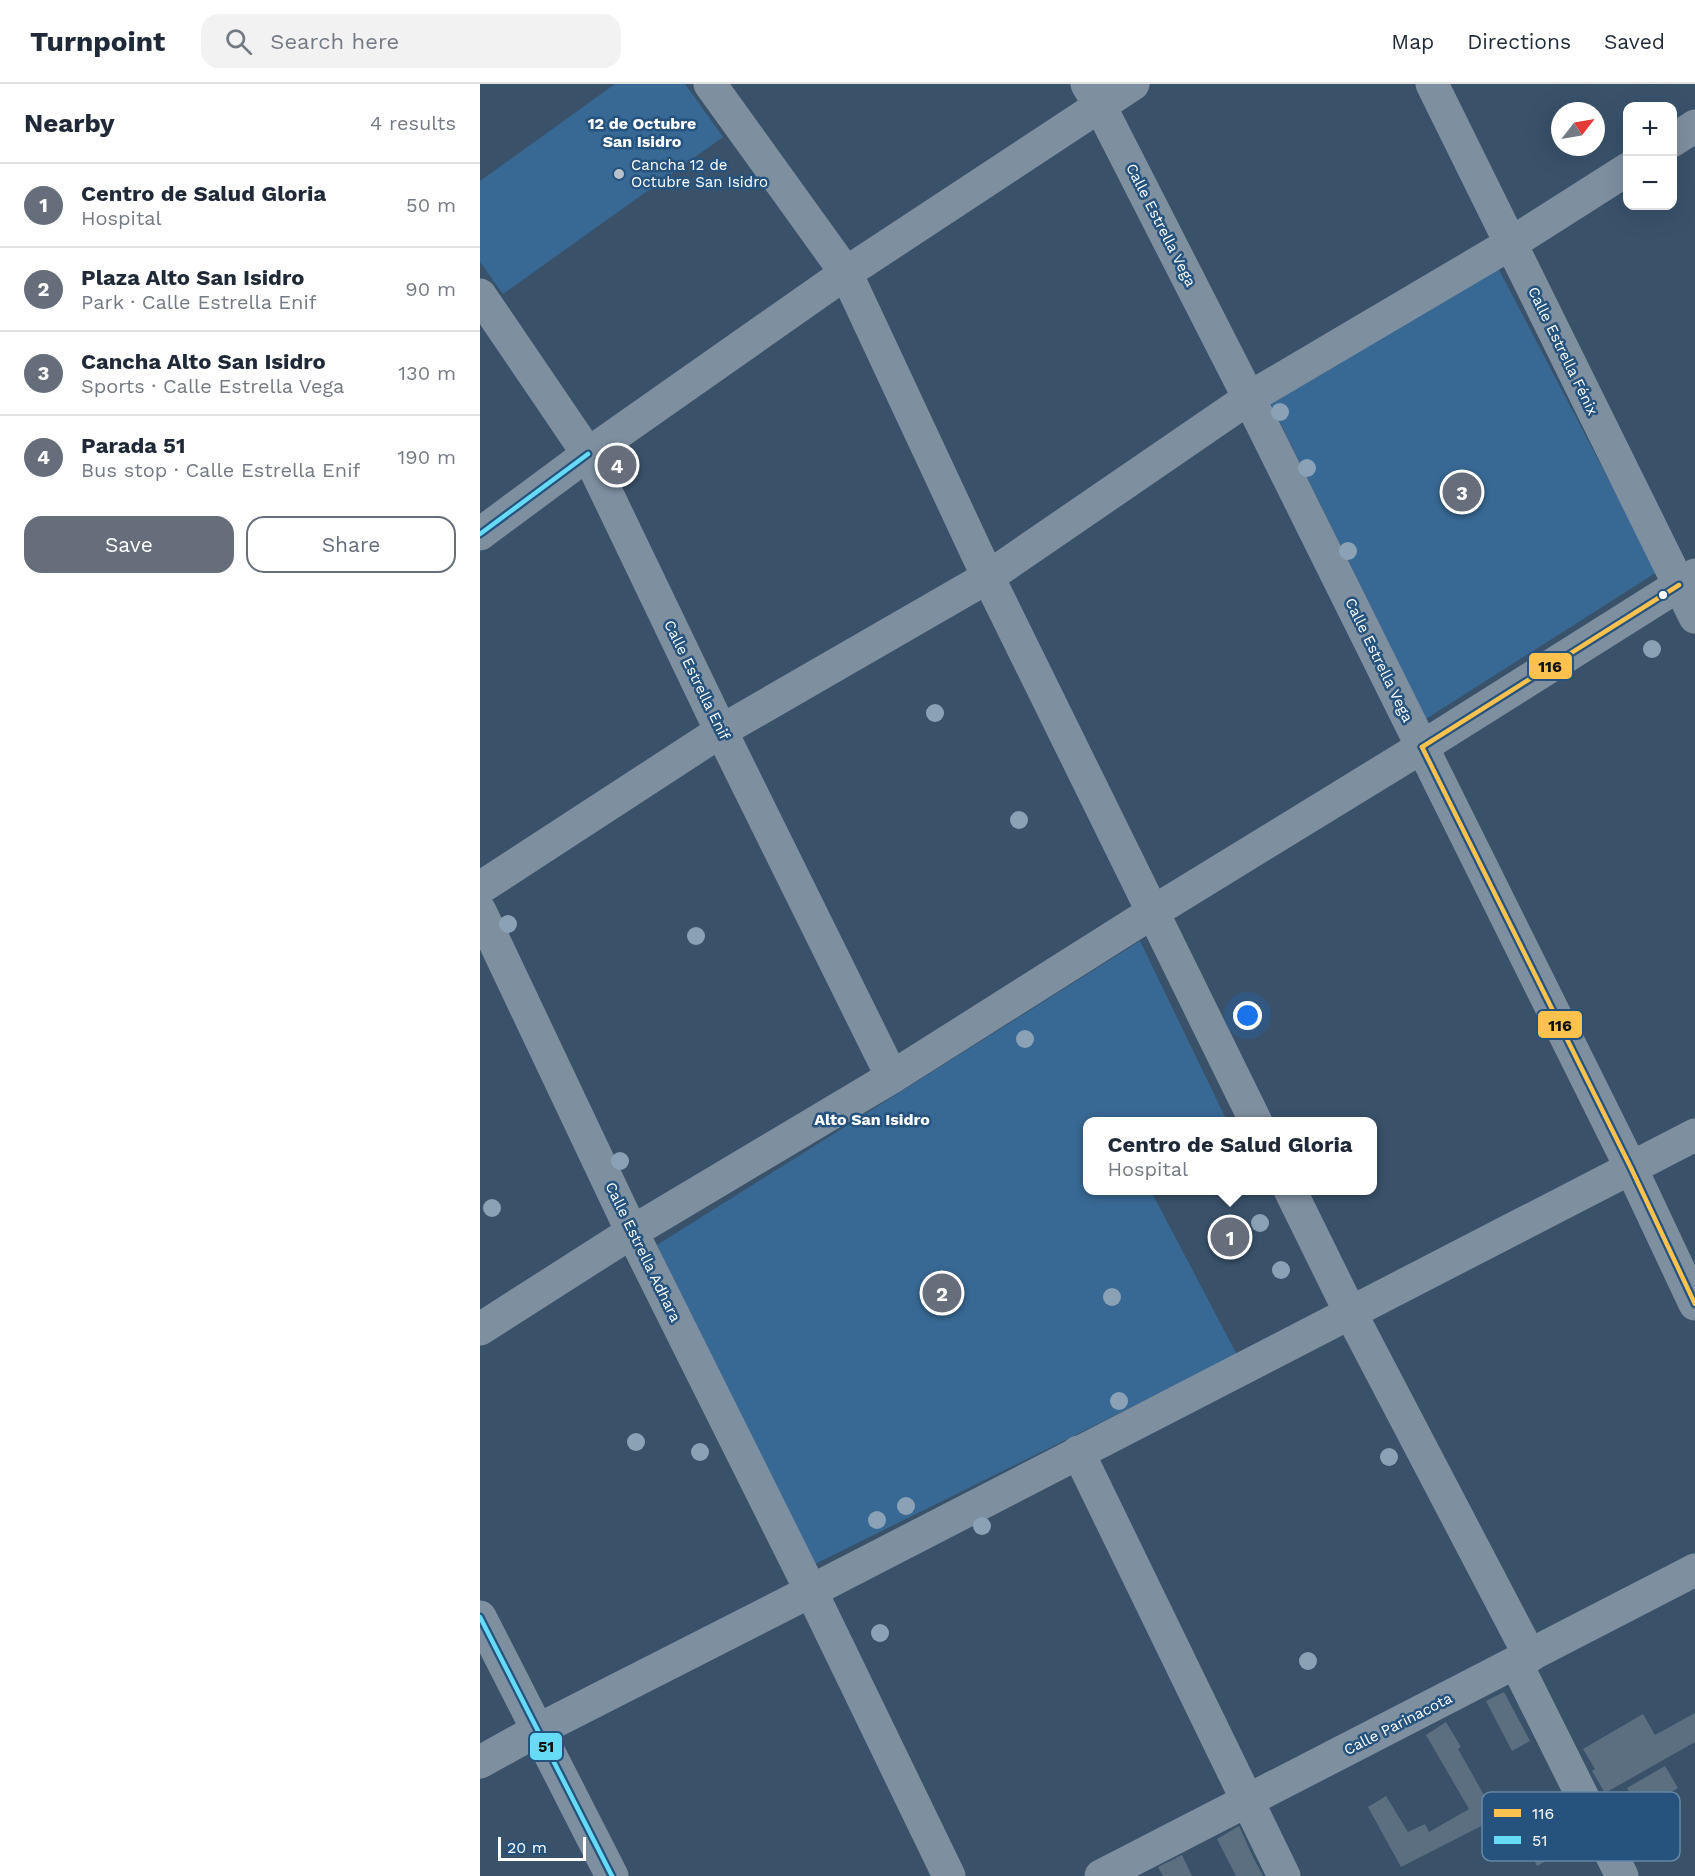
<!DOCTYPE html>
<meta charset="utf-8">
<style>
:root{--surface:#fff;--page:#f2f2f3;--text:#1f2937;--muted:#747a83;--line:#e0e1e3;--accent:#656e7a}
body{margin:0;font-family:"Work Sans",sans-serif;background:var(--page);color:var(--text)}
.controls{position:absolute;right:18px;top:18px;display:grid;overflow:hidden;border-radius:12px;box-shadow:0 6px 24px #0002}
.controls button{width:54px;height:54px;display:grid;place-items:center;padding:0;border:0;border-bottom:2px solid var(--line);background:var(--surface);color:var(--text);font:30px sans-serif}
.compass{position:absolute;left:1071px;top:18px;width:54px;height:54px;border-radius:50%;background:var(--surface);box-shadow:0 6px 24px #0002;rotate:59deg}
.scale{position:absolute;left:18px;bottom:15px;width:88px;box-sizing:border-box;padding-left:6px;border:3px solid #fff;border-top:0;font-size:16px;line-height:21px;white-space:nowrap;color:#fff;-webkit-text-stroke:4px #25537e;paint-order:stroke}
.you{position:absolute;left:768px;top:932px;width:21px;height:21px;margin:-15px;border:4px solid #fff;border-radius:50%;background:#1a73e8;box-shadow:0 0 0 9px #1a73e833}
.badge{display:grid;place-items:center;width:39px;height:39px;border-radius:50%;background:var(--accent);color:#fff;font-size:20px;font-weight:700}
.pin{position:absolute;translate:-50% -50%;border:3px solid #fff;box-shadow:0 2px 6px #0006}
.popup{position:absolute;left:603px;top:1033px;width:294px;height:78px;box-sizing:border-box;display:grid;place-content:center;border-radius:12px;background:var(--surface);filter:drop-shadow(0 2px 4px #0005);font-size:20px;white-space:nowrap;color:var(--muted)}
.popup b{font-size:22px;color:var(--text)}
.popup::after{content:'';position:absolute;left:50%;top:100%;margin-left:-12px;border:12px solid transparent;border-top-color:var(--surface)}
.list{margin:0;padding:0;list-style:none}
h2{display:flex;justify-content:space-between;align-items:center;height:78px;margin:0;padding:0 24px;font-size:26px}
h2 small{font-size:20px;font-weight:400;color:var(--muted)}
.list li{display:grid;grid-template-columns:39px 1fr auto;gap:18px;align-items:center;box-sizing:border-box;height:84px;padding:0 24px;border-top:2px solid var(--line)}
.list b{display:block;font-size:22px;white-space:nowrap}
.list p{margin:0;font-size:20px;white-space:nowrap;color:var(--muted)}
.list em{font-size:20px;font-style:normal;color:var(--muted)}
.actions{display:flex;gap:12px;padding:18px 24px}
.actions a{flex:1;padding:14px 0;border:2px solid var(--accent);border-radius:18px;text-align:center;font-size:21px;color:var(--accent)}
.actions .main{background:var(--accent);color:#fff}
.icon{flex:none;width:33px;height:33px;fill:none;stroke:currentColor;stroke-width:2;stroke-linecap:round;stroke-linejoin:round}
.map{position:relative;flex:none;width:1215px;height:1792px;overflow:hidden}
header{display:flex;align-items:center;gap:36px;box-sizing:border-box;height:84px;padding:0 30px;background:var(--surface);border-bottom:2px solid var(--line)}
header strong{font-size:28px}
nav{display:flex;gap:33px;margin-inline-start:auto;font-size:21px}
.search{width:420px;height:54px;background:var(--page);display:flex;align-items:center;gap:15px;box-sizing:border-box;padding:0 21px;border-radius:18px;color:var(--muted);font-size:22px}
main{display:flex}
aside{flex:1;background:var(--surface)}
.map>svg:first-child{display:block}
.green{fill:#386994}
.building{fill:#5b6f81}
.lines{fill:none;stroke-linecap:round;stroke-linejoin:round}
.minor{stroke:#7e8fa0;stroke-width:33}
.bus-1-casing{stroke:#25537e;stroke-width:9}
.bus-2-casing{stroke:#25537e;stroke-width:9}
.bus-1{stroke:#fcc24d;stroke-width:4.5}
.bus-2{stroke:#66dbf5;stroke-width:4.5}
.tree{fill:#8aa1b6}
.poi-dot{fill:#bac2cb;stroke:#25537e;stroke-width:2}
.bus-dot{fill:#fff;stroke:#25537e;stroke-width:2}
.labels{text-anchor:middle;stroke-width:5;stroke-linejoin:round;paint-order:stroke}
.poi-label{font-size:15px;fill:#fff;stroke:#25537e;text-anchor:start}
.street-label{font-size:15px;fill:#fff;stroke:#25537e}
.neighbourhood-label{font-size:16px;font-weight:bold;fill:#fff;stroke:#25537e}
.key{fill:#25537e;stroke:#6687a5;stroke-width:1.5}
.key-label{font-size:16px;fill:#fff}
.line-badge{stroke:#25537e;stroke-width:2}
.pale-badge-label{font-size:16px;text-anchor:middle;font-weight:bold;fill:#111}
</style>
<header>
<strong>Turnpoint</strong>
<div class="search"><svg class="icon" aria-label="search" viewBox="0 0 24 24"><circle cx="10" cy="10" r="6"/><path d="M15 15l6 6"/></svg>Search here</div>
<nav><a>Map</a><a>Directions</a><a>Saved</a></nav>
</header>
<main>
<aside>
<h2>Nearby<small>4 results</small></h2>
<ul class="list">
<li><span class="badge">1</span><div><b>Centro de Salud Gloria</b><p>Hospital</p></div><em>50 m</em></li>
<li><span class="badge">2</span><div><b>Plaza Alto San Isidro</b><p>Park · Calle Estrella Enif</p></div><em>90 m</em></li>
<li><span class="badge">3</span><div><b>Cancha Alto San Isidro</b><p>Sports · Calle Estrella Vega</p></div><em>130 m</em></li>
<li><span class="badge">4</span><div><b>Parada 51</b><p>Bus stop · Calle Estrella Enif</p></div><em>190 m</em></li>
</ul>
<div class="actions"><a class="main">Save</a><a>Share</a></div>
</aside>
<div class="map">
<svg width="1215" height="1792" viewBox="0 0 1215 1792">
<rect width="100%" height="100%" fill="#39526a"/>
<g class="green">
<path d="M 135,0 L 205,0 L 243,53 L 23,210 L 0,178 L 0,97 Z"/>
<path d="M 1018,184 L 1177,488 L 946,635 L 789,316 Z"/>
<path d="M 660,857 L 747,1037 L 608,1038 L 608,1106 L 671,1107 L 757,1271 L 333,1481 L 177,1161 Z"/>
</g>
<g class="building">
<path d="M 1024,1608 L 1050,1657 L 1032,1667 L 1006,1617 Z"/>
<path d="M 1215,1629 L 1215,1658 L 1125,1709 L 1112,1687 L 1115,1685 L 1103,1665 L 1163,1630 L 1175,1651 Z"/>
<path d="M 966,1638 L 981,1663 L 978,1665 L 1017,1734 L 921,1783 L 888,1723 L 906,1712 L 928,1748 L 945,1740 L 949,1748 L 989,1725 L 946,1651 Z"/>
<path d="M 1185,1682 L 1198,1704 L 1159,1727 L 1147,1704 Z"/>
<path d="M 759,1742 L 773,1773 L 783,1792 L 756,1792 L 737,1755 Z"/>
<path d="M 1067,1752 L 1077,1771 L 1057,1782 L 1048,1763 Z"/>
<path d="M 702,1771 L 712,1792 L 683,1792 L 678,1783 Z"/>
</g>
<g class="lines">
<g class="minor">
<path d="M 230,0 L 366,189 L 508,493 L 776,1038"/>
<path d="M 607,0 L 620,22 L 769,314 L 1151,1084 L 1215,1220"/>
<path d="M 952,0 L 1215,533"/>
<path d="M 1192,57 L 1215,42"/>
<path d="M 0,211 L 108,370 L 241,647 L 412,993"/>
<path d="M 0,450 L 108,370 L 366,189 L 653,0"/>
<path d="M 0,804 L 241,647 L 508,493 L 769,314 L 1030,160 L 1148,85"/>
<path d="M 0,827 L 152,1148 L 331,1507 L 469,1792"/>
<path d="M 810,1106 L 870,1228 L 1050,1572"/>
<path d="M 0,1245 L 152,1148 L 412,993 L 673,828 L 942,663 L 1215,491"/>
<path d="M 598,1368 L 804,1792"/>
<path d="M 0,1533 L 132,1792"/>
<path d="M 1036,1579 L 1142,1792"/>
<path d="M 0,1678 L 58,1646 L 331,1507 L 1215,1051"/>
<path d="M 621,1792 L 1215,1486"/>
</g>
<g class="bus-1-casing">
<g id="bus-1">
<path d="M 942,663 L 1151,1084 L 1215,1220"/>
<path d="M 942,663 L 1199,501"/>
</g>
</g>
<g class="bus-2-casing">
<g id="bus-2">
<path d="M 0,450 L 108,370"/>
<path d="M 0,1533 L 132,1792"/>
</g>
</g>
<use href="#bus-1" class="bus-1"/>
<use href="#bus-2" class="bus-2"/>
</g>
<g class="tree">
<circle cx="800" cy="328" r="9"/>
<circle cx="827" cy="384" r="9"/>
<circle cx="868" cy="467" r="9"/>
<circle cx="1172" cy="565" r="9"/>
<circle cx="455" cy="629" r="9"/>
<circle cx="539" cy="736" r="9"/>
<circle cx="28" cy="840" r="9"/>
<circle cx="216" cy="852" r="9"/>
<circle cx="545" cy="955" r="9"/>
<circle cx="140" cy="1077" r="9"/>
<circle cx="12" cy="1124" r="9"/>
<circle cx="780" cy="1139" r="9"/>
<circle cx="801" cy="1186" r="9"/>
<circle cx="632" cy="1213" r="9"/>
<circle cx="639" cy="1317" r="9"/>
<circle cx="156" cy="1358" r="9"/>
<circle cx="220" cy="1368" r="9"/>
<circle cx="909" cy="1373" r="9"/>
<circle cx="426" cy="1422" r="9"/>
<circle cx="397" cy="1436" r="9"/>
<circle cx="502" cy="1442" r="9"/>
<circle cx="400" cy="1549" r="9"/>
<circle cx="828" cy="1577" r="9"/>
</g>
<circle class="poi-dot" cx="139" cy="90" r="6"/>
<circle class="bus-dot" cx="1183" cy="511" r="5"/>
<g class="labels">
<g class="poi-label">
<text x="151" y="86">Cancha 12 de<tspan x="151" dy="17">Octubre San Isidro</tspan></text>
</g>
<g class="street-label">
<text transform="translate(681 141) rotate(63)" y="5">Calle Estrella Vega</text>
<text transform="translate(1083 267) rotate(64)" y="5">Calle Estrella Fénix</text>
<text transform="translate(899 576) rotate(64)" y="5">Calle Estrella Vega</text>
<text transform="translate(217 596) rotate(64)" y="5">Calle Estrella Enif</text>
<text transform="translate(163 1168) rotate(64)" y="5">Calle Estrella Adhara</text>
<text transform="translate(918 1640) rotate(-27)" y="5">Calle Parinacota</text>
</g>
<g class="neighbourhood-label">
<text x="162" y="45">12 de Octubre<tspan x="162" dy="18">San Isidro</tspan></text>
<text x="392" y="1041">Alto San Isidro</text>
</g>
</g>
<rect x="1002" y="1708" width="198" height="69" rx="9" class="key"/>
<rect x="1014" y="1725" width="27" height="8" fill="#fcc24d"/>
<rect x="1014" y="1752" width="27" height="8" fill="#66dbf5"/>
<g class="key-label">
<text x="1052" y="1735">116</text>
<text x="1052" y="1762">51</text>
</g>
<g class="line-badge">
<rect x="1048" y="568" width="45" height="28" rx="6" fill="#fcc24d"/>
<rect x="1057" y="926" width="46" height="29" rx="6" fill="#fcc24d"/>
<rect x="49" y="1648" width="34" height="29" rx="6" fill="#66dbf5"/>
</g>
<g class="pale-badge-label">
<text x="1070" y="588">116</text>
<text x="1080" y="947">116</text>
<text x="66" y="1668">51</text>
</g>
</svg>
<div class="controls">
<button>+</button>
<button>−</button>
</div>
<svg class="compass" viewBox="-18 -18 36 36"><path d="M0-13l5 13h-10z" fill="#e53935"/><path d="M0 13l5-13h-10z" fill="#747a83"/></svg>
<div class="scale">20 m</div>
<div class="you"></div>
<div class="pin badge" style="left:750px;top:1153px">1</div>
<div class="popup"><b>Centro de Salud Gloria</b>Hospital</div>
<div class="pin badge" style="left:462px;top:1209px">2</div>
<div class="pin badge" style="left:982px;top:408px">3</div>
<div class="pin badge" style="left:137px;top:381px">4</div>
</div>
</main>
